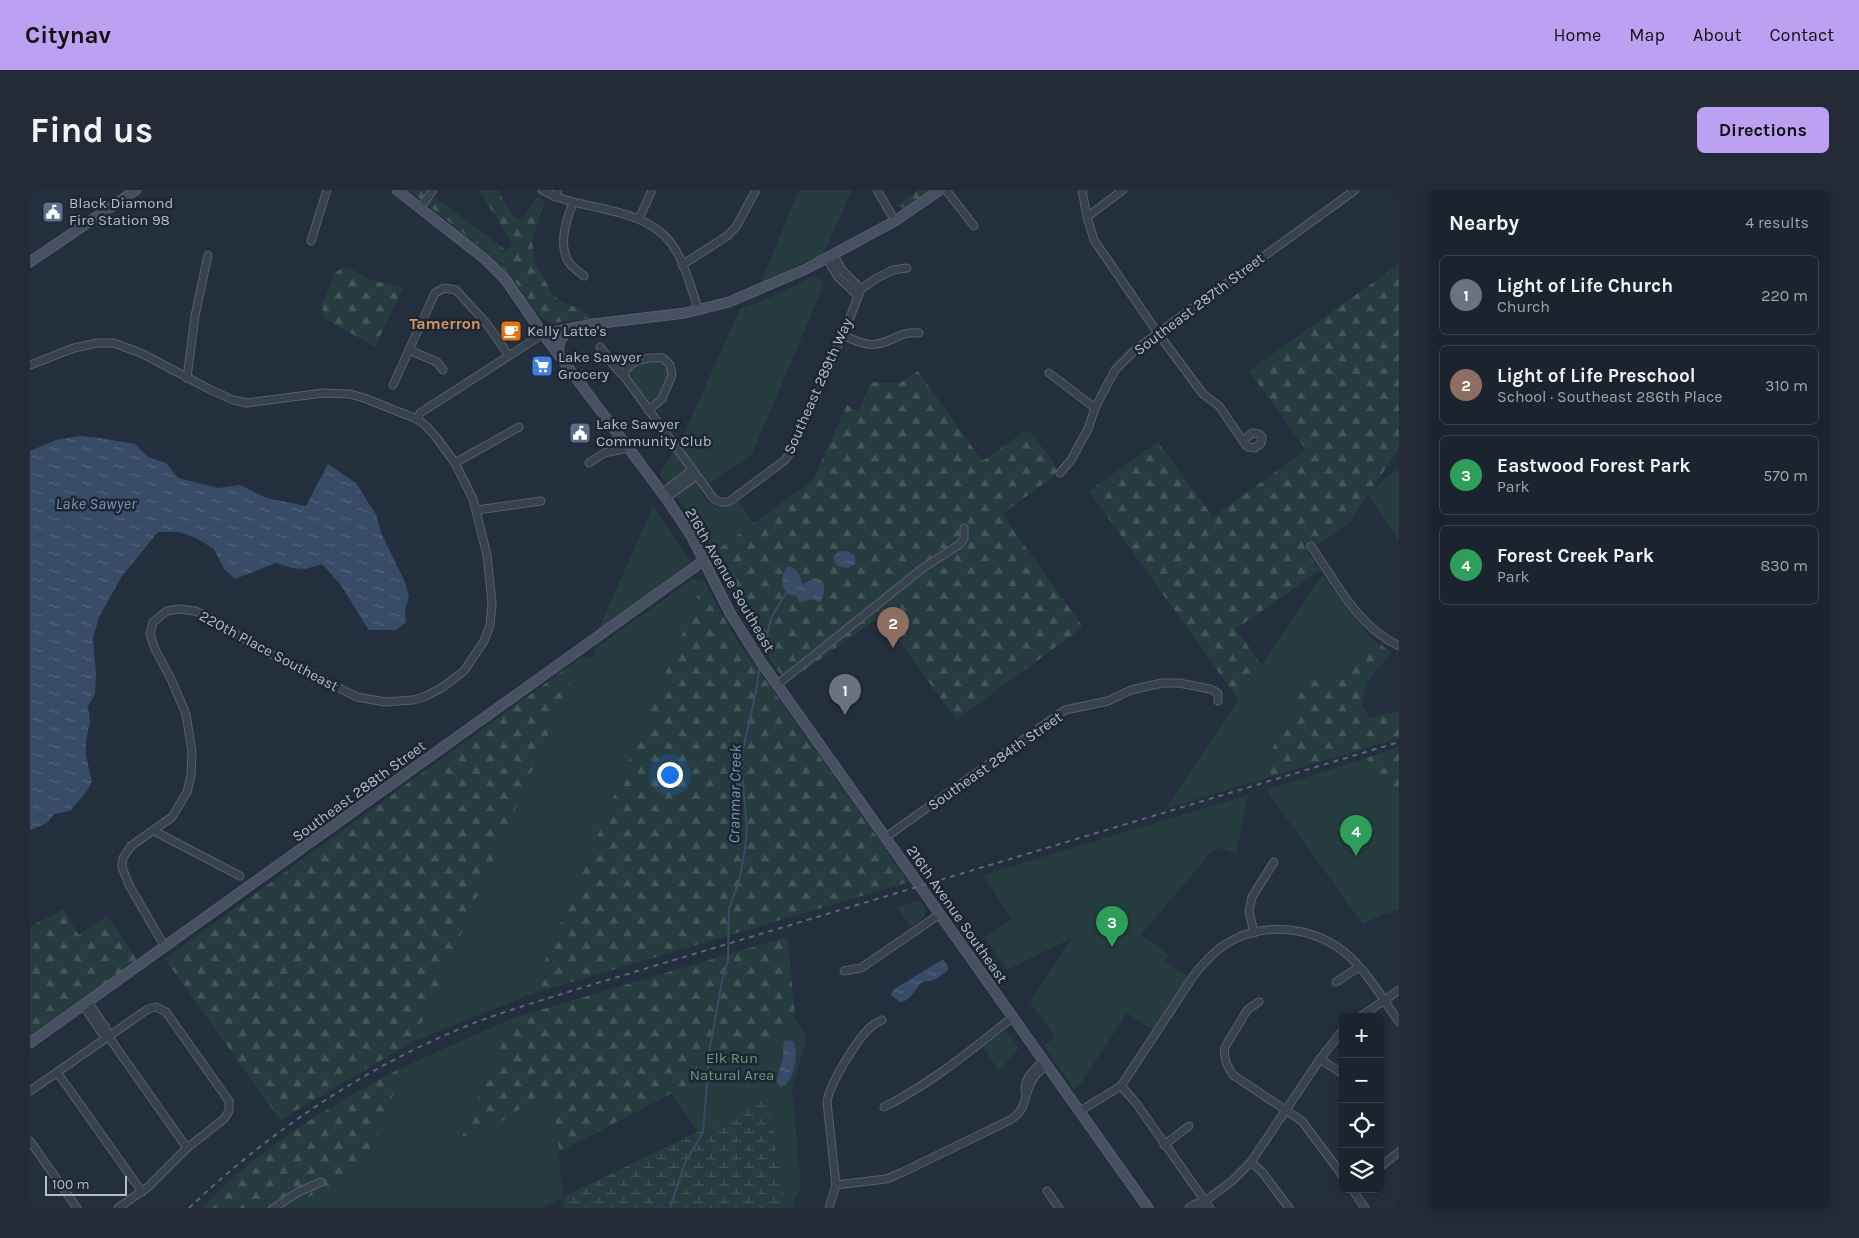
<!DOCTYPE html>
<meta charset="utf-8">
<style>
:root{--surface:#1b232e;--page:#242b36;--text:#f1f3f6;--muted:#a0a4aa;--line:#39404a;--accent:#bca0f2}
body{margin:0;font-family:Karla,sans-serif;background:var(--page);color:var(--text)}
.controls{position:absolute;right:15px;bottom:15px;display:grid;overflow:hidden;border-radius:8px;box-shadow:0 2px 8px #0003}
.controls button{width:45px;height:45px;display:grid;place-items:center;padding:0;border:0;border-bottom:1px solid var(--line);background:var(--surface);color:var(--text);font:25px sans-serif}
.scale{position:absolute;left:15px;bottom:12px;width:82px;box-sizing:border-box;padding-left:5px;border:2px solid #b4bcc9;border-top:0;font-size:14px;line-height:18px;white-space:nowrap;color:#b4bcc9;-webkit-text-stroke:4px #1d2633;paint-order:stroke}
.you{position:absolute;left:639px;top:584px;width:18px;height:18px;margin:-12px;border:4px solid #fff;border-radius:50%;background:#1a73e8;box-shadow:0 0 0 8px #1a73e833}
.badge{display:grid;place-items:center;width:32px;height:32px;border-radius:50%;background:var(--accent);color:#fff;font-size:16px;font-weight:700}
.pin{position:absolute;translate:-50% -41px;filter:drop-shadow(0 1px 2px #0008)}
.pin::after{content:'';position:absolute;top:26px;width:18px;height:15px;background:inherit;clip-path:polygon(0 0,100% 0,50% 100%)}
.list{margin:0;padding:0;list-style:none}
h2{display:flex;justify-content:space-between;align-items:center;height:65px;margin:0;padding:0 20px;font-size:21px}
h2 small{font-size:16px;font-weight:400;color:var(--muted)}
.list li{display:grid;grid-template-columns:32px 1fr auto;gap:15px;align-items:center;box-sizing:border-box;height:80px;margin:0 10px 10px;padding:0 10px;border:1px solid var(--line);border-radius:8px}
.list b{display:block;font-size:19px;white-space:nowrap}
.list p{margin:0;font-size:16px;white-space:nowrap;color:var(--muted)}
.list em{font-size:16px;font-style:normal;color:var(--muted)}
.icon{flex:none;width:28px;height:28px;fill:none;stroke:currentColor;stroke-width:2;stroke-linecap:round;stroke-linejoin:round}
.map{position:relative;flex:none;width:1369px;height:1018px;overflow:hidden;border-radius:8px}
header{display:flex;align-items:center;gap:30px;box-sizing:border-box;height:70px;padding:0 25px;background:var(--accent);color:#111}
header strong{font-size:24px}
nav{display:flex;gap:28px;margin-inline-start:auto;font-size:18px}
.intro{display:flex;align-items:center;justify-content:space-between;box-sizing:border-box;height:120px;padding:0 30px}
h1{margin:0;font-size:35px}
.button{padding:12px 22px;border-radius:8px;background:var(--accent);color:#111;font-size:18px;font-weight:700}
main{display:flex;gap:30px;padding:0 30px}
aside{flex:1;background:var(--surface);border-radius:8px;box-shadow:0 2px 8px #0003}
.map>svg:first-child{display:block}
.green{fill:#263c3f}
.forest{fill:url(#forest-firs)}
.wetland{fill:url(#wetland-marsh)}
.water{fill:url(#water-ripples)}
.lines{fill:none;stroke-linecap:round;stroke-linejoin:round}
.stream{stroke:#394c67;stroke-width:2}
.street-casing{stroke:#565f6c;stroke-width:9}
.secondary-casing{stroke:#565f6c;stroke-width:11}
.street{stroke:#38414e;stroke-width:7}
.secondary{stroke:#465061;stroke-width:9}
.rail{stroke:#5a6575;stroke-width:2;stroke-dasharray:5 5;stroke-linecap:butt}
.labels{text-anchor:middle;stroke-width:5;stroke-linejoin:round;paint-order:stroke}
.poi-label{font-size:15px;fill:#b4bcc9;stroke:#1d2633;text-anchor:start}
.street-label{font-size:15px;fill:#b4bcc9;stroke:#1d2633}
.park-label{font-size:15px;fill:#6b9a76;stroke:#1d2633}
.neighbourhood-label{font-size:16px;font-weight:bold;fill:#d59563;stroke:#1d2633}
.water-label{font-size:16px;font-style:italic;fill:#7c92b1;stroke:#1d2633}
</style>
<header>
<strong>Citynav</strong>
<nav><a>Home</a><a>Map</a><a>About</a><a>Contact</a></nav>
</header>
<div class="intro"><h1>Find us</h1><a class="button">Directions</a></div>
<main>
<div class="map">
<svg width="1369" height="1018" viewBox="0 0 1369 1018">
<defs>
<pattern id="forest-firs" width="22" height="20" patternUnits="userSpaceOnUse" patternTransform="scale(1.25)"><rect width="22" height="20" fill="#263c3f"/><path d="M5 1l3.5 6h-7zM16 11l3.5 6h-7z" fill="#435659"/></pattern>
<pattern id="wetland-marsh" width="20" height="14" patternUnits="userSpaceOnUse" patternTransform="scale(1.25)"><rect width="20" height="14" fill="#263c3f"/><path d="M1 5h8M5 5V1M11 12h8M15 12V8" fill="none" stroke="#435659"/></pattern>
<pattern id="water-ripples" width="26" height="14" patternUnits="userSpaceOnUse" patternTransform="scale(1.25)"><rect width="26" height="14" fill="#394c67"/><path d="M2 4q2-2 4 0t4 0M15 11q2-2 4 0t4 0" fill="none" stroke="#53647b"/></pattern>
</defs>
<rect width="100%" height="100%" fill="#242f3e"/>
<g class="green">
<path d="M 769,0 L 822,0 L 794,63 L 731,92 Z"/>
<path d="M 783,86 L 795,92 L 722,264 L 670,300 L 677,311 L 688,318 L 708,312 L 724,333 L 683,363 L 677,352 L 661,332 L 660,325 L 629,284 L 650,252 L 710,119 L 746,105 Z"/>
<path d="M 630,171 L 636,174 L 640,183 C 635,194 632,213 617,211 L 599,188 C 600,170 617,173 630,171 Z"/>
<path d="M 1369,277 L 1369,352 L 1337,304 Z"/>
<path d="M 623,316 L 660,372 L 567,443 Z"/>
<path d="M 1292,385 L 1340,447 L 1294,497 L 1279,487 L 1226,591 L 1135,619 Z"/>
<path d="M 663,389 L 674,391 L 501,804 L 384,851 L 552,467 L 560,468 L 564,465 L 566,458 Z"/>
<path d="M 1336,568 L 1369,612 L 1369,720 L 1351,725 L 1333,734 L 1236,600 Z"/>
<path d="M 1218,605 L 1206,664 L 1192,658 L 1182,661 L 1111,745 L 1139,765 L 1135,771 L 1158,786 L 1123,840 L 1097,823 L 1051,893 L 1044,899 L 1014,856 L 1025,847 L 1000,812 L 1042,748 L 977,780 L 955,748 L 982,729 L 953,685 Z"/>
<path d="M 890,710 L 896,720 L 894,727 L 881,737 L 867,717 Z"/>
<path d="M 730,778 L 777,846 L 762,899 L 771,998 L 765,1009 L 763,1018 L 721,1018 L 612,862 Z"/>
<path d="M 483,828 L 424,964 L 522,896 L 533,1007 L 513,1018 L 252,1018 L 331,985 L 375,876 Z"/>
<path d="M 976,840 L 989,858 L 969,881 L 953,857 Z"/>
</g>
<g class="forest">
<path d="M 379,0 L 395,0 L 477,61 L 482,53 L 449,0 L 468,0 L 483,27 L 492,30 L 507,7 L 515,10 L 502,50 L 504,71 L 523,105 L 532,112 L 548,118 L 564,128 L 522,133 L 511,128 L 483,89 L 462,66 Z"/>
<path d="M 888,0 L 903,0 L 876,18 L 866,16 Z"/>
<path d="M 1369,74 L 1369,259 L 1319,333 L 1277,362 L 1290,380 L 1206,439 L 1231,475 L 1208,509 L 1059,301 L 1128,252 L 1183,327 L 1276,260 L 1219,181 Z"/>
<path d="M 313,77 L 323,80 L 337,89 L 373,98 L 345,157 L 294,128 L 292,115 L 305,83 Z"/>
<path d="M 888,181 L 952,271 L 995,241 L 1001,242 L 1030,282 L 972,324 L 1053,437 L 926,530 L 860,438 L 846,429 L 757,493 C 727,453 702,410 683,363 L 783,290 L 817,215 L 829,221 L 841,192 L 870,193 Z"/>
<path d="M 674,391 L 704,446 L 879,692 L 501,804 Z"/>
<path d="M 1340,447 L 1361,462 L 1337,492 L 1331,515 L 1340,528 L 1369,521 L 1369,548 L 1226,591 L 1279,486 L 1294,497 Z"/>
<path d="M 552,467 L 384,851 L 250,930 L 135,769 Z"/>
<path d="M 1369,557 L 1369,612 L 1336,568 Z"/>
<path d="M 33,719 L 49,745 L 77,726 L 109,772 L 0,850 L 0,737 Z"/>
<path d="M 757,747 L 765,823 L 752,846 L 529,962 L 522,896 L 424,965 L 483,828 Z"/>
<path d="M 375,876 L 331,985 L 252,1018 L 172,1018 C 230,956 301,915 375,876 Z"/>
</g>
<path class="wetland" d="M 738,908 L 756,1018 L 534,1018 L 533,1007 Z"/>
<g class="water">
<path d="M 50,246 L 70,248 L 105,254 L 118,267 L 136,273 L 148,288 L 188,298 L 210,295 L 236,308 L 276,316 L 298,274 L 326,293 L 346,325 L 352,345 L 375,392 L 379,407 L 375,420 L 376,432 L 366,440 L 339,440 L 310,394 L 292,374 L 275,379 L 262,378 L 246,373 L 205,389 L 194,379 L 184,359 L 166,348 L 150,342 L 128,342 L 92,386 L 69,427 L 63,448 L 66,484 L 65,504 L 58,516 L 60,531 L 56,551 L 56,566 L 62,592 L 56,602 L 40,621 L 24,624 L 17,633 L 0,640 L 0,261 L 26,250 Z"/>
<path d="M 810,361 C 819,361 827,363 825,374 L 817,378 L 807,376 L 803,367 Z"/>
<path d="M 758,376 C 767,378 771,387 772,394 L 786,388 C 796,393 796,404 790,412 L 781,409 L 770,413 L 766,406 C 750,405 749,385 758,376 Z"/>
<path d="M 913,769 L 918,777 L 918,780 C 913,784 907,789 901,791 C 896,791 894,791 890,794 C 883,801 883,810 870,812 L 861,805 L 863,800 Z"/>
<path d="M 755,850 L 764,852 C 768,867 765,882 756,895 L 750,896 L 747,892 C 747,882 752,876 753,867 C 754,861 752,856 755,850 Z"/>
</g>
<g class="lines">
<g class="stream">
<path d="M 734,456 L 742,426 L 756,403"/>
<path d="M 640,1018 L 655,973 L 673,942 L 680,857 L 692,791 L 698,771 L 699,719 L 709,691 L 715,660 L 717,639 L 712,582 L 712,565 L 727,496 L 729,480"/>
</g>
<g class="street-casing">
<g id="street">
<path d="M 512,0 C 530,10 547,13 566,17 C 593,23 624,30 641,53 C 655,72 661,99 669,121"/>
<path d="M 847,0 L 865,31"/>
<path d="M 916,0 L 944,36"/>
<path d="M 1052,0 L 1057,27 L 1064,50 L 1127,142 L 1173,204 L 1189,216 L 1215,254 L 1218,257 L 1225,258 L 1231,253 L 1232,247 L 1229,244 L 1222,243 L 1216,248 L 1215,254"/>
<path d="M 525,7 L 528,0"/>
<path d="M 543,13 C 536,30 527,59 541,75 C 545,79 550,83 554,86"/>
<path d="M 391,17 L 403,0"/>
<path d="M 1057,27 L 1093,0"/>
<path d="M 609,29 L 622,0"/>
<path d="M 281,51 L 297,0"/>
<path d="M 803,64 L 812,80 L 831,99"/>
<path d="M 796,67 L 808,87 L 828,106"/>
<path d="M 652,75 L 697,46 L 706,37 L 726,0"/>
<path d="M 813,145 C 824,150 835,156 847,154 C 865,151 869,141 889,143"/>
<path d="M 570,157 L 585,177 L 594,186 L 684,309 C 690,313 694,313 700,311 L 755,270 L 760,263 L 813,145 L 831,99 L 847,88 L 863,80 L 877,78"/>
<path d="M 379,160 L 407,172 L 413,180"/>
<path d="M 0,175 L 44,158 L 67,153 L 84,153 L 113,164 L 179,199 L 203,210 L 217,213 L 293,203 L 320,204 L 334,208 L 387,229 L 396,236 L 406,247 L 425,273 L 443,309 L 457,365 L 462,413 L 460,435 L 454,451 L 434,481 L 413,497 L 394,507 L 383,510 L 355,512 L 327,507 L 227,457 L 177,426 L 165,421 L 149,419 L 137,421 L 123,432 L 120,444 L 125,459 L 141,489 L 156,524 L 162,562 L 161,585 L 157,602 L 142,627 L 101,656 L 93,668 L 92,677 L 99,695 L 135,757"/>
<path d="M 1019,183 L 1065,218"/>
<path d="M 594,186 C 597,169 619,167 633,168 L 640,175 L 642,185 L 632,209 L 618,220"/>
<path d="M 157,188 L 165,126 L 178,65"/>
<path d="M 363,195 L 405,103 L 414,98 L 426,100 L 457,134 L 479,166"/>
<path d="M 387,229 L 390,223 L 513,144"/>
<path d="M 425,273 L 489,237"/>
<path d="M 559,273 L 574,263 L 598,258"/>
<path d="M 1030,283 L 1041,270 L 1058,239 L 1065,218 L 1085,180 L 1105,160 L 1325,0"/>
<path d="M 632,303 L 662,280"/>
<path d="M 636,308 L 666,286"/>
<path d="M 447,320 L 511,311"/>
<path d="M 1281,356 C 1306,392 1328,437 1369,456"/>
<path d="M 748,494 L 893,378 L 930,354 L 934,349 L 934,338"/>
<path d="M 124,641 L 210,686"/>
<path d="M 856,647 L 1035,520 L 1078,511 L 1101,500 L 1132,493 L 1149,493 L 1180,499 L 1188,503 L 1188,511"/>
<path d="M 1224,743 L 1219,721 L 1222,707 L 1244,672"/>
<path d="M 814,781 L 831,778 L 910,724"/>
<path d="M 1306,792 L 1329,777"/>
<path d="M 1229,812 L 1218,819 L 1195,857 C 1193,868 1197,876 1203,885 L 1272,931 L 1313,986"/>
<path d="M 53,815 L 71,842 L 78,846 L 76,838 L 58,812"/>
<path d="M 1330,827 L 1369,800"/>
<path d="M 78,846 L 157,958"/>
<path d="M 1290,869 L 1313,884"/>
<path d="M 27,882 L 112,1002"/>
<path d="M 1091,896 L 1106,913 L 1180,1018"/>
<path d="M 0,901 L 118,819 L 126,817 L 136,822 L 199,911 L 199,921 L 194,929 L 157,958 L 118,997 L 88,1018"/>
<path d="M 995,902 C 994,887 1004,880 1014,871"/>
<path d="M 854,917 C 902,893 941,860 983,827"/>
<path d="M 1050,921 L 1091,896 L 1164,785 C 1172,775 1180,766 1190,758 C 1230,729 1286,735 1321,768 C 1340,786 1354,811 1369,832"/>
<path d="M 0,951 L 47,1018"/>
<path d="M 1134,955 L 1159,936"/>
<path d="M 1221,972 L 1233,983 L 1259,1018"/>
<path d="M 1350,977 L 1369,962"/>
<path d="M 806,995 L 856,989 L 871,983 L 978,931 C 999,920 992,906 1003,889 C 1006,883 1012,879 1018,875"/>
<path d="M 1322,999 L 1335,1018"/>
<path d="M 1017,1001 L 1029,1018"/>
<path d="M 244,1018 L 268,1002 L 291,992"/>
<path d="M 799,1018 L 806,995 L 797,912 C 799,895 828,847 842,836 C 845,833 849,832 852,830"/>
<path d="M 1159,1018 L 1165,1014 L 1175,1011"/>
<path d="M 1169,1018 L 1175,1011 L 1202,991 L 1221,972 L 1290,869 L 1313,840"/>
</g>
</g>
<g class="secondary-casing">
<g id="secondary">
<path d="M 367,0 L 455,69 L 475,89 L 513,144 L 636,308 L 662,347 L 700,423 L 731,472 L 1118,1018"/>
<path d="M 0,72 L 106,0"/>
<path d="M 513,144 L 564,134 L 655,123 L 699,112 L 776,79 L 865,31 L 910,0"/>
<path d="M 529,165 C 527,154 531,146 540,140"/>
<path d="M 0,853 L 673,371"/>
</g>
</g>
<use href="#street" class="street"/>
<use href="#secondary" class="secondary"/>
<path class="rail" d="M 159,1018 C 241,940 338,875 444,833 C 476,821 509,811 541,801 L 1369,552"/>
</g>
<defs>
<g id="civic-square" transform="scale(1.125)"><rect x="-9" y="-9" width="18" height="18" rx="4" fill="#5c6f8a" stroke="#1d2633"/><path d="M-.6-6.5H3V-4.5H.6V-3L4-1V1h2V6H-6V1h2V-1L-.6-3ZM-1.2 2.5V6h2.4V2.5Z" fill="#fff"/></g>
<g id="cafe-square" transform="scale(1.125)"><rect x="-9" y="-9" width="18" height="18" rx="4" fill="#e8710a" stroke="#1d2633"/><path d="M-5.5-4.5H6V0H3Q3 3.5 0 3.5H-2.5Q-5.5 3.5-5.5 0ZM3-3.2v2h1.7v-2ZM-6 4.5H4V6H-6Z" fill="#fff"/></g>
<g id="supermarket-square" transform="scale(1.125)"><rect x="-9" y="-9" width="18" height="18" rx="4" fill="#3f7fe0" stroke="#1d2633"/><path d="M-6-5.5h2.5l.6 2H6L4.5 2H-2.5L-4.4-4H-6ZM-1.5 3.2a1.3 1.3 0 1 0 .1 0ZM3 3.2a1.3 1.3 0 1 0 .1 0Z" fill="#fff"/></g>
</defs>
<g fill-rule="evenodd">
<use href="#civic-square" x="23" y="22"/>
<use href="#cafe-square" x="481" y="141"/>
<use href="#supermarket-square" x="512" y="176"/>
<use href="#civic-square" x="550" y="243"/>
</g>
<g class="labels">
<g class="poi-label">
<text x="39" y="18">Black Diamond<tspan x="39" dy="17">Fire Station 98</tspan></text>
<text x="497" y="146">Kelly Latte's</text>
<text x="528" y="172">Lake Sawyer<tspan x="528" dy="17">Grocery</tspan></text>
<text x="566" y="239">Lake Sawyer<tspan x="566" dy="17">Community Club</tspan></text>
</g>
<g class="street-label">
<text transform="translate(1169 114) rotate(-37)" y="5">Southeast 287th Street</text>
<text transform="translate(788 196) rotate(-66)" y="5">Southeast 289th Way</text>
<text transform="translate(700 390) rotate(60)" y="5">216th Avenue Southeast</text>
<text transform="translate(239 461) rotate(28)" y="5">220th Place Southeast</text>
<text transform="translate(965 571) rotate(-35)" y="5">Southeast 284th Street</text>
<text transform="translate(329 601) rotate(-36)" y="5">Southeast 288th Street</text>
<text transform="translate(927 724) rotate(55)" y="5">216th Avenue Southeast</text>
</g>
<g class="park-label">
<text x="702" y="873">Elk Run<tspan x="702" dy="17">Natural Area</tspan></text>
</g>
<g class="neighbourhood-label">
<text x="415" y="139">Tamerron</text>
</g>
<g class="water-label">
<text x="66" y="319">Lake Sawyer</text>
<text transform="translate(704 604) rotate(-89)" y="6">Cranmar Creek</text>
</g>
</g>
</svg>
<div class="controls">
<button>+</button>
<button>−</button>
<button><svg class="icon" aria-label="locate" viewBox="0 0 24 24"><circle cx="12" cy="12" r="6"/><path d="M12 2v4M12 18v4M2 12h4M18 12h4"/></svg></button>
<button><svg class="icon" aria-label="layers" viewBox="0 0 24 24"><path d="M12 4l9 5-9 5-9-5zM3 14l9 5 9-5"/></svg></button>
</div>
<div class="scale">100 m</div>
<div class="you"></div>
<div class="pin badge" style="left:815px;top:525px;background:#6b7280">1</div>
<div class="pin badge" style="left:863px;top:458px;background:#8d6e63">2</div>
<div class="pin badge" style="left:1082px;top:757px;background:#2e9e5b">3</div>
<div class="pin badge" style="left:1326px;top:666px;background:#2e9e5b">4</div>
</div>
<aside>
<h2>Nearby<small>4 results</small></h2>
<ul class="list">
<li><span class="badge" style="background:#6b7280">1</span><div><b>Light of Life Church</b><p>Church</p></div><em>220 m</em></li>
<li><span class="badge" style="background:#8d6e63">2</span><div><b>Light of Life Preschool</b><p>School · Southeast 286th Place</p></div><em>310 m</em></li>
<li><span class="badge" style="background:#2e9e5b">3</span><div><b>Eastwood Forest Park</b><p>Park</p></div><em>570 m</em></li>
<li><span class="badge" style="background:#2e9e5b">4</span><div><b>Forest Creek Park</b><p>Park</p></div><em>830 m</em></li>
</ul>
</aside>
</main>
